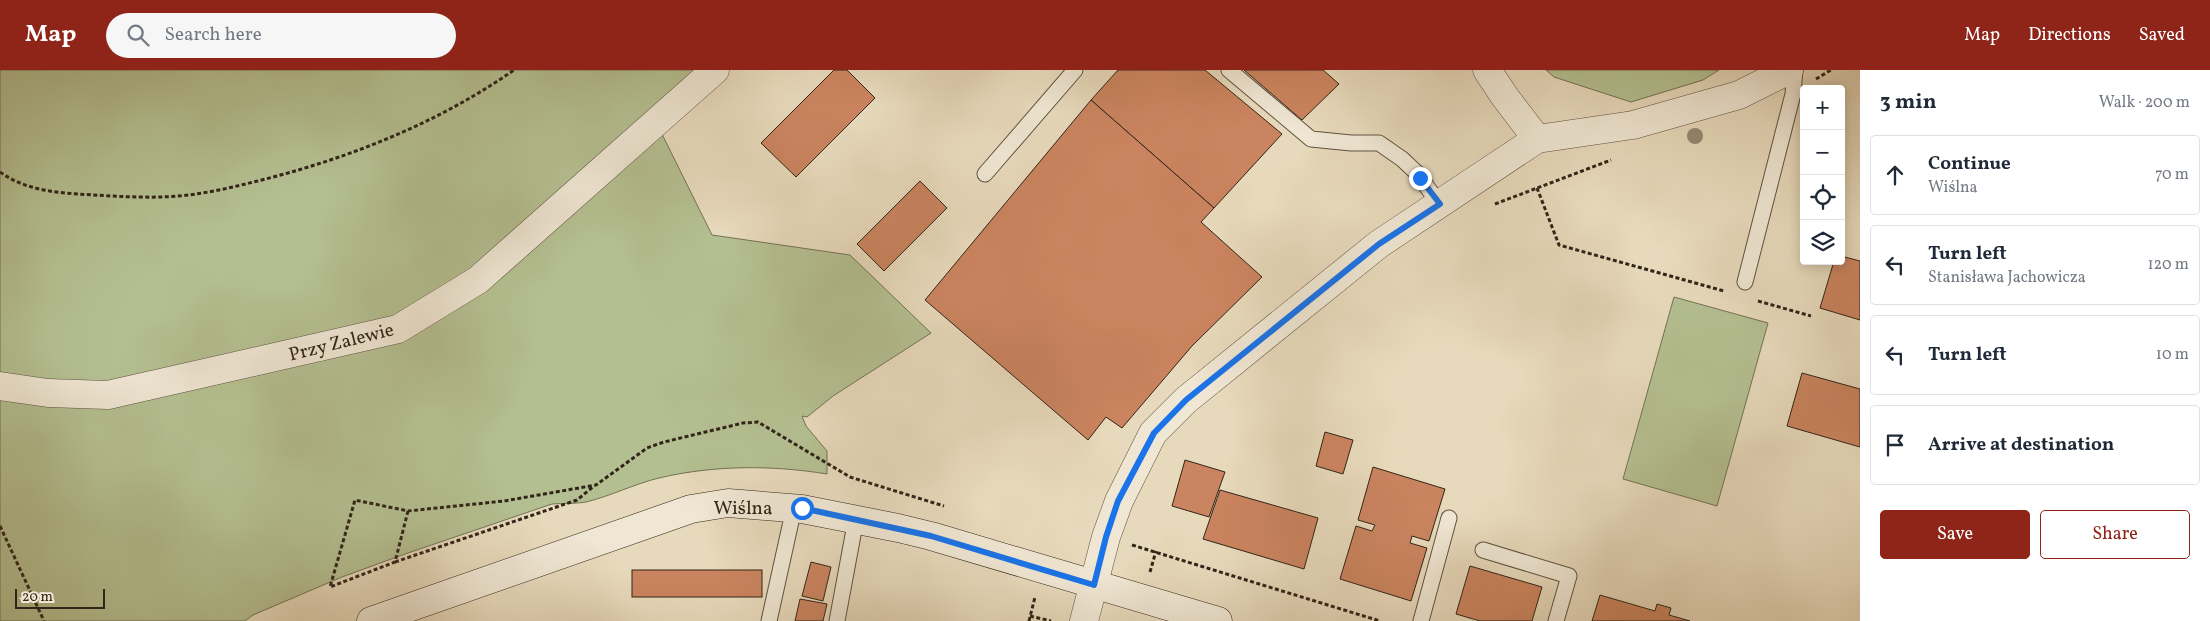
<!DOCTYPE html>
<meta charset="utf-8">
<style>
:root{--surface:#fff;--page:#f6f6f7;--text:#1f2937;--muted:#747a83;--line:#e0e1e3;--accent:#8f2418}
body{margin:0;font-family:Vollkorn,serif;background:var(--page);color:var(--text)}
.controls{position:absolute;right:15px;top:15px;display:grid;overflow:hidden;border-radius:5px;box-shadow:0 2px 12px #0003}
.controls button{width:45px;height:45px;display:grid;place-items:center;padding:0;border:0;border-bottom:1px solid var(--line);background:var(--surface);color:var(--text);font:25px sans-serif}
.scale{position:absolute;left:15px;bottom:12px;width:90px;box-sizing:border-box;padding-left:5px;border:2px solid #312518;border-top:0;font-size:14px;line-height:18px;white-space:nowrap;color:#312518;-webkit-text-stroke:4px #efe6d3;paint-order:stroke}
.stop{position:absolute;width:15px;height:15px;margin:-11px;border:4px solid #1a73e8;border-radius:50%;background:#fff}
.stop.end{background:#1a73e8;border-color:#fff;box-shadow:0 1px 5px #0008}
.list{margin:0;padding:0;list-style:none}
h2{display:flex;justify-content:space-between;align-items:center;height:65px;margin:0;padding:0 20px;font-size:21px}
h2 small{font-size:16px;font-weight:400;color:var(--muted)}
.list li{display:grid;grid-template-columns:32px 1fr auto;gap:15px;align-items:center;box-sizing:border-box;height:80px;margin:0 10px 10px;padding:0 10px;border:1px solid var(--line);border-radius:5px}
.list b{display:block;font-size:19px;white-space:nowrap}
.list p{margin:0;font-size:16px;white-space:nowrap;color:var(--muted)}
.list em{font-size:16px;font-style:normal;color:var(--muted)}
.actions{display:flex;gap:10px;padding:15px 20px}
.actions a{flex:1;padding:11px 0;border:1px solid var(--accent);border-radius:5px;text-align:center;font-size:18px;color:var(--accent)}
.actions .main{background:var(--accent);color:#fff}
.icon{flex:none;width:28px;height:28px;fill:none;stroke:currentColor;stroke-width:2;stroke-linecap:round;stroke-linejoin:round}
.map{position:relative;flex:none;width:1860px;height:551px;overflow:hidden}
header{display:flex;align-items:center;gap:30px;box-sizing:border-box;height:70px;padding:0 25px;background:var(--accent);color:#fff}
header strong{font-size:24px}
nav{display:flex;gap:28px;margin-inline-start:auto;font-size:18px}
.search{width:350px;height:45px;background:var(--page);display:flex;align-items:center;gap:12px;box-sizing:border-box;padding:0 18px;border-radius:28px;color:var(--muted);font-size:19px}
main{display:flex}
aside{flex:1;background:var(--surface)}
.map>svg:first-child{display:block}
.green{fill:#b4bf91;stroke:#727254}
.building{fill:#ca845f;stroke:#312518}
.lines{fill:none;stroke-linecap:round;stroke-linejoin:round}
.lane-casing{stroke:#5e5241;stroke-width:17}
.street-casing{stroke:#5e5241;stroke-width:29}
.secondary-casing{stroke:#312518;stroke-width:29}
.path{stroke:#312518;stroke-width:3;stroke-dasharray:4 2.5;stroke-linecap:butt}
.lane{stroke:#efe6d3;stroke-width:15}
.street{stroke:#efe6d3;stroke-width:28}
.secondary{stroke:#efe6d3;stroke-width:28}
.tree{fill:#958b72}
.route{stroke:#1a73e8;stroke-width:6}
.labels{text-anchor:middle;stroke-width:5;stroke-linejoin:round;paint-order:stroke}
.street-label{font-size:19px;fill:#312518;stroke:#efe6d3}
</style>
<header>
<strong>Map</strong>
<div class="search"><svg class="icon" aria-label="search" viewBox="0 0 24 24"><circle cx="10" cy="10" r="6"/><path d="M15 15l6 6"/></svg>Search here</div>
<nav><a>Map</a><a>Directions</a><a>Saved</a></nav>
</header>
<main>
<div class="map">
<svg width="1860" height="551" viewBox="0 0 1860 551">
<rect width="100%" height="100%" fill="#e7d9bb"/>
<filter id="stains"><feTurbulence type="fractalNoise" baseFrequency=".004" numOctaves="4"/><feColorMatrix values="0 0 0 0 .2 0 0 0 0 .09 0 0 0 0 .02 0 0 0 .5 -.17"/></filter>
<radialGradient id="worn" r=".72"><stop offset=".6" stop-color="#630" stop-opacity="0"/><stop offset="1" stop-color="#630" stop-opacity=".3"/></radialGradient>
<g class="green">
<path d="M 0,0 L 698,0 L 656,52 L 712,165 L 850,185 L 931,263 L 833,326 L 807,347 L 802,346 L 806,356 L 827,381 L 827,404 C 772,395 714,395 659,408 C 634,414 611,426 586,432 C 575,434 563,433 552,434 L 405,484 L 342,507 L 253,545 L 245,551 L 0,551 Z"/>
<path d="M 1546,0 L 1719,0 L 1703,10 L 1631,32 L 1554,7 Z"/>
<path d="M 1674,227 L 1768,253 L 1717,436 L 1623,409 Z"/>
</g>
<g class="building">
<path d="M 834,0 L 847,0 L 875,28 L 796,107 L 761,73 Z"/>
<path d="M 1118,0 L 1205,0 L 1282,64 L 1214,138 L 1091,30 Z"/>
<path d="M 1244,0 L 1323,0 L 1339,14 L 1302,50 Z"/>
<path d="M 1091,30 L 1214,138 L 1201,152 L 1262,207 L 1192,276 L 1122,358 L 1106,347 L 1088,370 L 925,230 Z"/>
<path d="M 920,111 L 947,138 L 884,201 L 857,174 Z"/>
<path d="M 1841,186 L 1860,191 L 1860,250 L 1820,238 L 1834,191 L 1841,191 Z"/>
<path d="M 1802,303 L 1860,319 L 1860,377 L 1787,356 Z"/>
<path d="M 1325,362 L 1353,370 L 1343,404 L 1316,396 Z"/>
<path d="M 1185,390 L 1225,402 L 1209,447 L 1172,436 Z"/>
<path d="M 1373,397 L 1445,419 L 1429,471 L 1412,466 L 1410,473 L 1427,478 L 1411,531 L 1340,509 L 1356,456 L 1372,461 L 1375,455 L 1358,450 Z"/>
<path d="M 1220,420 L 1318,448 L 1304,499 L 1203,469 Z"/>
<path d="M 811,492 L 831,497 L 823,531 L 802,526 Z"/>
<path d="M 1470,496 L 1542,517 L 1532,551 L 1480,551 L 1456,544 Z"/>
<rect x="632" y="500" width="130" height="27"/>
<path d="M 1600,525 L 1655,541 L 1657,534 L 1671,538 L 1669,545 L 1690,551 L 1592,551 Z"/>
<path d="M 800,529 L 827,534 L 823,551 L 795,551 Z"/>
</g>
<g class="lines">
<g class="lane-casing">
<g id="lane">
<path d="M 1229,0 L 1311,69 L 1351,73 L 1379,73 L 1402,89 L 1417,103 L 1440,135"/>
<path d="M 985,104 L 1075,0"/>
<path d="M 1745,212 L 1793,24 L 1795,0"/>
<path d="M 1483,480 L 1569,506 L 1556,551"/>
<path d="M 769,551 L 794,438"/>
<path d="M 837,551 L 856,449"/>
<path d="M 1421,551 L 1449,448"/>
</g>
</g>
<g class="street-casing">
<g id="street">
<path d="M 1487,0 L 1505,27 L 1537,69"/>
<path d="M 0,316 L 48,323 L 108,325 L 398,259 L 478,210 L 715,0"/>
<path d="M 1084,551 L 1106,467 L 1119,431 L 1153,363 L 1186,330 L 1379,174 L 1537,69 L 1633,55 L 1739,25 L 1789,0"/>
</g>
</g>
<g class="secondary-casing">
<path id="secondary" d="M 371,551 L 691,439 L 728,433 L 802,439 L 898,458 L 931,466 L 1218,551"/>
</g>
<g class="path">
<path d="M 1816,9 L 1831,0"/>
<path d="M 0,102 C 28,122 61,123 94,125 C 128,127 163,129 196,124 C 223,120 250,113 277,106 C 362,83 442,50 514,0"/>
<path d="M 1537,118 L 1559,175 L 1724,221"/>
<path d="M 1495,134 L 1611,90"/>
<path d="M 1758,231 L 1811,246"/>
<path d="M 408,441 L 395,492 L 330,517 L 355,430 L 408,441 L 504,431 L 596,415 L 647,378 L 664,372 L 743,353 L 758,352 L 850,407 L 944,436"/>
<path d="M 0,456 L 44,551"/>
<path d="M 1132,475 L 1380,551"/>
<path d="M 395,492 L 577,430 L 594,416"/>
<path d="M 1150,502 L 1156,481"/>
<path d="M 1030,546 L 1051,551"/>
<path d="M 1029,551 L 1035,527"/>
</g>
<use href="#lane" class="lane"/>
<use href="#street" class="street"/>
<use href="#secondary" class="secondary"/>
</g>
<circle class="tree" cx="1695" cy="66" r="8"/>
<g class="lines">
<path class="route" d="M 802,438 L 931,466 L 1094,515 L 1106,467 L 1118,431 L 1154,363 L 1186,330 L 1379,174 L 1440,134 L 1420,108"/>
</g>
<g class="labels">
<g class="street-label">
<text transform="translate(341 271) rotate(-14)" y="7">Przy Zalewie</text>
<text x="743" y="444">Wiślna</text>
</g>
</g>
<rect width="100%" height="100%" filter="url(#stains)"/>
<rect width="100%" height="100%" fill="url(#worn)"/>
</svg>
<div class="controls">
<button>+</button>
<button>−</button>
<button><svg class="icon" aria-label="locate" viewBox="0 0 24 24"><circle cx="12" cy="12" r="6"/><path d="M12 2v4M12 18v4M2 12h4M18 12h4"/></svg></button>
<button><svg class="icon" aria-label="layers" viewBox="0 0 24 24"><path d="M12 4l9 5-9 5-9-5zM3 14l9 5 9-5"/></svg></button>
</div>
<div class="scale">20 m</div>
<div class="stop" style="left:802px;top:438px"></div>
<div class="stop end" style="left:1420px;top:108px"></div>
</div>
<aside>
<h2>3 min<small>Walk · 200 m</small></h2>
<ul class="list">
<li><svg class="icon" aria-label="ahead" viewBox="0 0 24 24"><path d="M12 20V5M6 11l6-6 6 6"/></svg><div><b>Continue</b><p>Wiślna</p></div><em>70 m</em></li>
<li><svg class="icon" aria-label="left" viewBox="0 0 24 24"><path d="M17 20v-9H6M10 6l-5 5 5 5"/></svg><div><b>Turn left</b><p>Stanisława Jachowicza</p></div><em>120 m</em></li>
<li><svg class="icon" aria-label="left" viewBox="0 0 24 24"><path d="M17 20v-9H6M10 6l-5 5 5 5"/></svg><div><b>Turn left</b></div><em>10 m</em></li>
<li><svg class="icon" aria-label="arrive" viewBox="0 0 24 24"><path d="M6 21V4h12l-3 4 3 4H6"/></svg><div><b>Arrive at destination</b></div></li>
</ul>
<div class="actions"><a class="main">Save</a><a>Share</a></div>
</aside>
</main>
